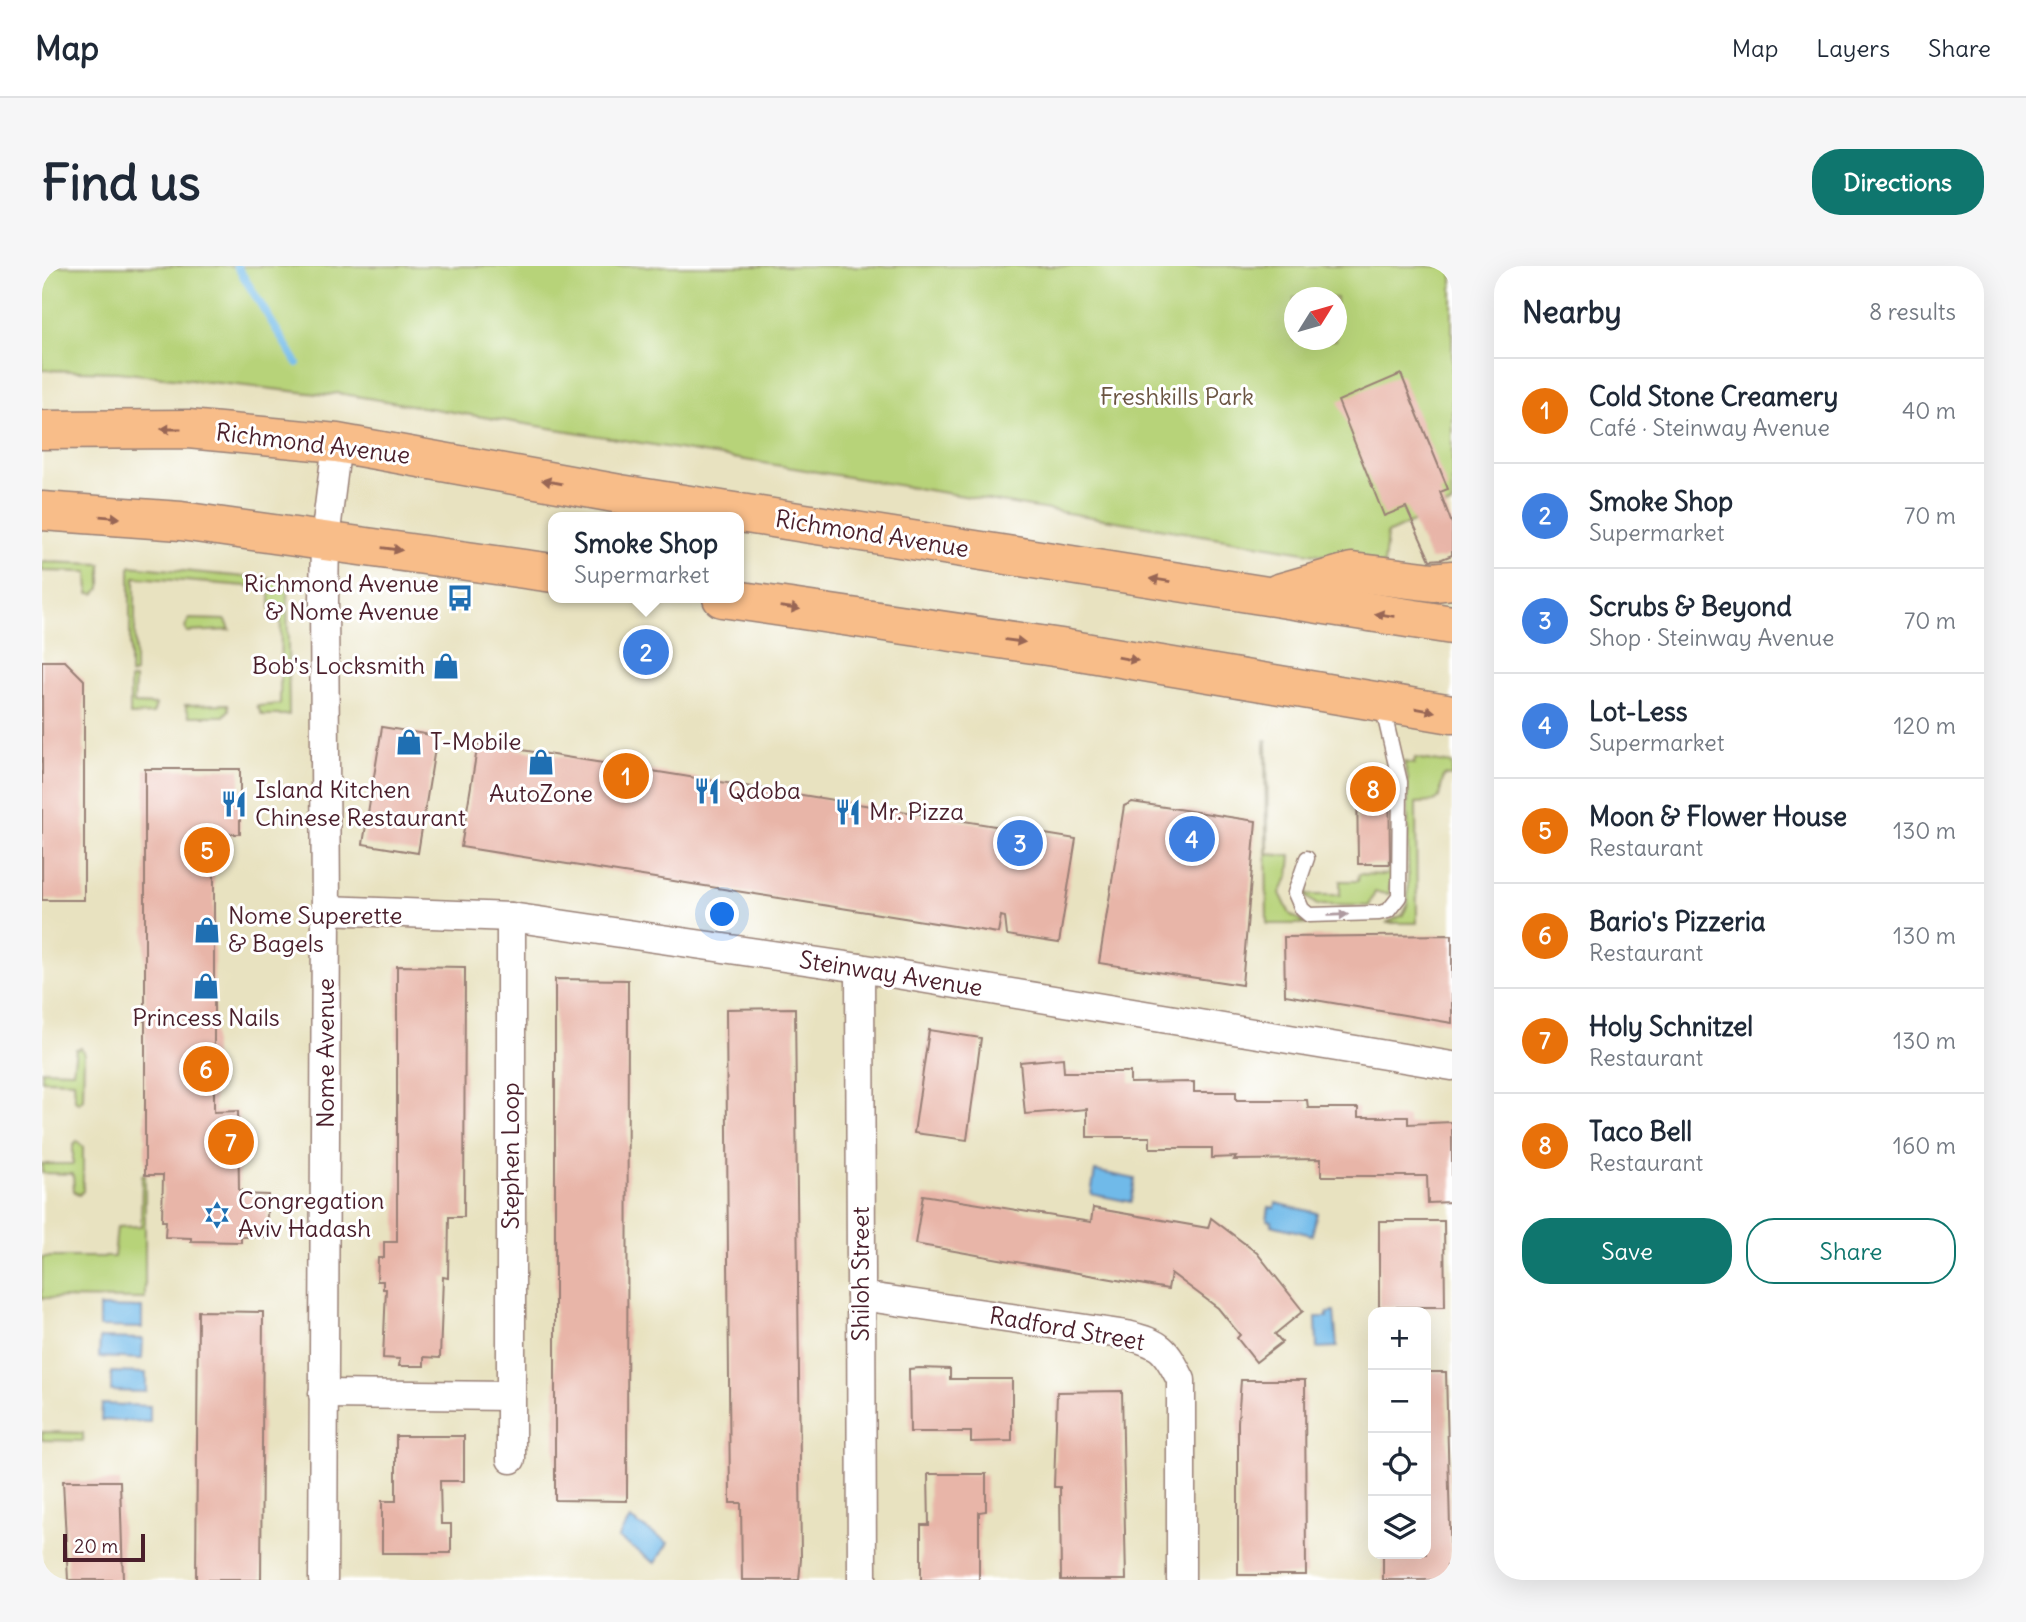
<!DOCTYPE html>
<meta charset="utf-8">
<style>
:root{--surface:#fff;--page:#f6f6f7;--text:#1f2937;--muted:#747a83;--line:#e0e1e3;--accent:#0f766e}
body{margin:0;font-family:Delius,sans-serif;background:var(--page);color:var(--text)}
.controls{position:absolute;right:21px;bottom:21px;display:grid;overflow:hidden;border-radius:14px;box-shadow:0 7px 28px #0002}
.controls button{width:63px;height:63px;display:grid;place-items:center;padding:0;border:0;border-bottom:2px solid var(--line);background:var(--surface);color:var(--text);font:35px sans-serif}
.compass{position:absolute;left:1242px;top:21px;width:63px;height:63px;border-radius:50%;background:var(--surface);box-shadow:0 7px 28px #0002;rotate:53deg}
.scale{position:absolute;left:21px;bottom:18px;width:82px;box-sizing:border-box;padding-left:7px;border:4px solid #4a1f2b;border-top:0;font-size:19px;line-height:24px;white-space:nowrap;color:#4a1f2b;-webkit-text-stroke:5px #fff;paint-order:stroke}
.you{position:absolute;left:681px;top:649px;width:24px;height:24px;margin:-18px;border:5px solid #fff;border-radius:50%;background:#1a73e8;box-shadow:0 0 0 10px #1a73e833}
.badge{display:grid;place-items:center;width:46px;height:46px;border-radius:50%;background:var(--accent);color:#fff;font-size:23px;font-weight:700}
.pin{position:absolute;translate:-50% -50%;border:4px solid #fff;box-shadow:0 2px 7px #0006}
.popup{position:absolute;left:506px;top:246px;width:196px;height:91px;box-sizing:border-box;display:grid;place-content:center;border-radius:14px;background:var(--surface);filter:drop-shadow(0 2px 5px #0005);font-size:23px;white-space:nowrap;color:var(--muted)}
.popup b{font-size:26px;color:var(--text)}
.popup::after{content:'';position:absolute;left:50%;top:100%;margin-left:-14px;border:14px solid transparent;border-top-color:var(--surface)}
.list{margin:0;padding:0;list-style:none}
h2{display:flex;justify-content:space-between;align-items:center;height:91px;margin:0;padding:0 28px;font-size:30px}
h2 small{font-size:23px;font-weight:400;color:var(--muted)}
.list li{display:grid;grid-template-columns:46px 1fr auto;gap:21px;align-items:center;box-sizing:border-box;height:105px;padding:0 28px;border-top:2px solid var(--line)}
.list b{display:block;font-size:26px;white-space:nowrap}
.list p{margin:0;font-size:23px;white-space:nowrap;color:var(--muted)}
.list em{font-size:23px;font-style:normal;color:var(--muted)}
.actions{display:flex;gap:14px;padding:21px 28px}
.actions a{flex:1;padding:16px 0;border:2px solid var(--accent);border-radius:28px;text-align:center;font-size:24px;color:var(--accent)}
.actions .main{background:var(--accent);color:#fff}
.icon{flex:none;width:38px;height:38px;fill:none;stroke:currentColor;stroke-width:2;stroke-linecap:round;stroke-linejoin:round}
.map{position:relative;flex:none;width:1410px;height:1314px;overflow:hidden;border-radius:28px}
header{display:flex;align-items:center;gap:42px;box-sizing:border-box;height:98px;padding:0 35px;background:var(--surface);border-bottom:2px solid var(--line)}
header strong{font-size:33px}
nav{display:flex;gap:38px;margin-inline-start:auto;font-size:24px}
.intro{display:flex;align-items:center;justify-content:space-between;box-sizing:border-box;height:168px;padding:0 42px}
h1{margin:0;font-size:49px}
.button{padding:18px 32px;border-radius:28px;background:var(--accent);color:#fff;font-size:24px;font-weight:700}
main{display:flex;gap:42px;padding:0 42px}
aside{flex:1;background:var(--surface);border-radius:28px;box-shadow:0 7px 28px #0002}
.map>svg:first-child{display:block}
.green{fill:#b7d379;stroke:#807952;stroke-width:2;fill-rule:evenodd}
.water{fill:#70bae9;stroke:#5d6c8a;stroke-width:2}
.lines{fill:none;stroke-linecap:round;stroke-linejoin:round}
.stream{stroke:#70bae9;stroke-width:8}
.building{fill:#e8b5a8}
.lane-casing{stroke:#998076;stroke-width:17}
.street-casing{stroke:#998076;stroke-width:31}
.primary-casing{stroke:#998076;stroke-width:41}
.lane{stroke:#fff;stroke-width:14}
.street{stroke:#fff;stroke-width:28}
.primary{stroke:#f8bd89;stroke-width:38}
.oneway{fill:#986655}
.oneway2{fill:#ae9aa0}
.labels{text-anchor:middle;stroke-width:6;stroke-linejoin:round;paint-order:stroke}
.park-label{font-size:24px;fill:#6b5542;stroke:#fff}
.street-label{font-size:24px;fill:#4a1f2b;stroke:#fff}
.poi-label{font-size:24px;fill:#4a1f2b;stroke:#fff;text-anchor:start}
</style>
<header>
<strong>Map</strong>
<nav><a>Map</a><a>Layers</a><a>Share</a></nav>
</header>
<div class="intro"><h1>Find us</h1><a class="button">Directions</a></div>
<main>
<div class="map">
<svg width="1410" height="1314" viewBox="0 0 1410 1314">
<rect width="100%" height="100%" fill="#fff"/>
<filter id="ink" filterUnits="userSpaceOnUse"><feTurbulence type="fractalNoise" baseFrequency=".0143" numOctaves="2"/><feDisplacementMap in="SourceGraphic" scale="14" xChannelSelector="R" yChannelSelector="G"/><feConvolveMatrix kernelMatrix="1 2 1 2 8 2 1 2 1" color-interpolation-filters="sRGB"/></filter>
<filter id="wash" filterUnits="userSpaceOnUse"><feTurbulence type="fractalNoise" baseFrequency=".00686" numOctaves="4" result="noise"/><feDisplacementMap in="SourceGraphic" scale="28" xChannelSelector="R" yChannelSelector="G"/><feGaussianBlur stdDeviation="1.57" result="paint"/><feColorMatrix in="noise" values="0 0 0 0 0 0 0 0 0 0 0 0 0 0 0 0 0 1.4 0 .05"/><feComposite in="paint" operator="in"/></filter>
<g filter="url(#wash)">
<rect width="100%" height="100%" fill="#e8e2c0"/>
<g class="green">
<path d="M 0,0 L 1410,0 L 1410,238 L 1345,268 L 1342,299 L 295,127 L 285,129 L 76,106 L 0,104 ZM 1252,32 L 1294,32 L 1294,74 L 1252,74 Z"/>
<path d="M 0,296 L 59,298 L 59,322 L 53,328 L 47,327 L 46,306 L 0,305 Z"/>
<path d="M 88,300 L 245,315 L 247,449 L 220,449 L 215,440 L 238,438 L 239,343 L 228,343 L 228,322 L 93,311 L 93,407 L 88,409 Z"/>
<path d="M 147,353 L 184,354 L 188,364 L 145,366 L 143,361 Z"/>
<path d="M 88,413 L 93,413 L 92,438 L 114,439 L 111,448 L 88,449 Z"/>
<path d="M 186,438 L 187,444 L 182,450 L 148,450 L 143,439 Z"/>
<path d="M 1223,474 L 1225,474 L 1226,588 L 1249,590 L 1247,610 L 1238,627 L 1248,648 L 1264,658 L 1225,658 Z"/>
<path d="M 1373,492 L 1410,498 L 1410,510 L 1402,509 L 1397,531 L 1392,536 L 1374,537 L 1375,657 L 1344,657 L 1361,649 L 1366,638 L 1366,512 L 1362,496 L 1372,498 Z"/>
<path d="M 1345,598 L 1350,598 L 1347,628 L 1333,626 L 1327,640 L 1275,639 L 1262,629 L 1261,620 L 1265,610 L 1265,629 L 1298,629 L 1298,615 L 1316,615 L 1317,608 L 1345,609 Z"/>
<path d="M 39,782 L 42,787 L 41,833 L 37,837 L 33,834 L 32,815 L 0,814 L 0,804 L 31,805 L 34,783 Z"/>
<path d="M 35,875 L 41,881 L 41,925 L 37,929 L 32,925 L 31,908 L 0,907 L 0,898 L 31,898 L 31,880 Z"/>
<path d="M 100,909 L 103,909 L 103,1033 L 0,1032 L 0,991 L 72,991 L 75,961 L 99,960 Z"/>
<path d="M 0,1166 L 41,1167 L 41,1175 L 0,1174 Z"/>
</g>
<g class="water">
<path d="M 1053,905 L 1093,913 L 1089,936 L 1049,928 Z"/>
<path d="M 1234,937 L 1275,947 L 1270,969 L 1229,959 L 1230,955 L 1225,954 L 1227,941 L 1233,942 Z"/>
<path d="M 57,1041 L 100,1042 L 100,1062 L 57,1061 Z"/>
<path d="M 1292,1046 L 1295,1081 L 1275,1082 L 1274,1051 L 1285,1051 L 1285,1047 Z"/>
<path d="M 58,1072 L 101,1073 L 100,1093 L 57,1091 Z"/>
<path d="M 69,1106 L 104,1107 L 104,1126 L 69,1125 Z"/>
<path d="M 60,1138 L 108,1140 L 108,1156 L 59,1154 Z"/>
<path d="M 588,1253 L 626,1277 L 613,1297 L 576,1272 Z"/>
</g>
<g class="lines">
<path class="stream" d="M 195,0 L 255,97"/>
</g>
<g id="blocks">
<g class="building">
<path d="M 1359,108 L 1406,223 L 1398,226 L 1410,258 L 1410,289 L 1400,293 L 1388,294 L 1364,241 L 1342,250 L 1296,135 Z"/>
<path d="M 0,395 L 23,395 L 42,414 L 42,634 L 0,634 Z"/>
<path d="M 340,461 L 395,470 L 376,587 L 321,578 Z"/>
<path d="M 436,477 L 1034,573 L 1017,677 L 965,669 L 963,651 L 959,650 L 956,667 L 419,581 Z"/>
<path d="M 103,503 L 198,503 L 198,568 L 172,568 L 172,846 L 196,845 L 197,924 L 200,924 L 200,928 L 226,929 L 224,971 L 199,971 L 199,976 L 149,975 L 149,972 L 123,971 L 124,955 L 120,955 L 121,909 L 103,909 Z"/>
<path d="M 1315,511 L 1347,512 L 1348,598 L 1316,598 Z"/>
<path d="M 1090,536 L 1214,555 L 1200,719 L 1057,697 L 1082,540 Z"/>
<path d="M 1410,669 L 1410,757 L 1243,729 L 1242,671 Z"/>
<path d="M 355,700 L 423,701 L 422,951 L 407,951 L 406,1012 L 401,1011 L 398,1092 L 382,1091 L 382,1100 L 357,1100 L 358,1093 L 341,1092 L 344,1023 L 341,1023 L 341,1015 L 335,1015 L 336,992 L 342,992 L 342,976 L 355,976 Z"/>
<path d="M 513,713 L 586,714 L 585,1235 L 513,1234 Z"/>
<path d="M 753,742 L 759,1293 L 757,1314 L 700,1314 L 699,1237 L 688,1237 L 684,743 Z"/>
<path d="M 887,764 L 939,772 L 925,874 L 872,867 Z"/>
<path d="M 1021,792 L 1022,806 L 1088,806 L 1088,817 L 1152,816 L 1152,826 L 1194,826 L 1194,834 L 1265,834 L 1266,842 L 1316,842 L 1316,851 L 1366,851 L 1366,858 L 1410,856 L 1410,936 L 1386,937 L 1385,910 L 1279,910 L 1279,893 L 1192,894 L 1194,891 L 1170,892 L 1170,882 L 1108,882 L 1108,871 L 1045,871 L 1045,843 L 983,848 L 978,796 Z"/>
<path d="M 881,929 L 1049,956 L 1051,942 L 1166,962 L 1169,952 L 1215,987 L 1261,1045 L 1233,1068 L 1240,1076 L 1214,1096 L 1195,1072 L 1198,1069 L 1176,1042 L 1129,1007 L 1126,1023 L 873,978 Z"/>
<path d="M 1337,955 L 1402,955 L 1403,1041 L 1337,1041 Z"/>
<path d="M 156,1045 L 221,1046 L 219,1314 L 154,1314 Z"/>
<path d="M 877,1102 L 908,1103 L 908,1113 L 970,1113 L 970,1175 L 929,1176 L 929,1166 L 868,1166 L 867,1103 Z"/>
<path d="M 1384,1106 L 1404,1106 L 1409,1300 L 1405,1300 L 1406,1314 L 1341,1314 L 1341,1288 L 1384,1288 Z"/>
<path d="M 1199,1114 L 1263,1114 L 1264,1309 L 1196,1309 L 1196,1156 Z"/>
<path d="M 1080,1125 L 1084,1314 L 1019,1314 L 1018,1221 L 1012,1221 L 1015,1126 Z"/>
<path d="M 354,1170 L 422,1170 L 422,1215 L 398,1215 L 399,1258 L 409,1258 L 409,1287 L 340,1287 L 340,1235 L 354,1235 Z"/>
<path d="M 886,1208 L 944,1208 L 944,1245 L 937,1246 L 937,1314 L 879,1314 L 879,1259 L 887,1259 Z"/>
<path d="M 21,1215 L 78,1215 L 81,1314 L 26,1314 Z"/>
</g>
</g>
</g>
<g filter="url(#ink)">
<use href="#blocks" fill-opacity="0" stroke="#998076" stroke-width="2"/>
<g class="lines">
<g class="lane-casing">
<path id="lane" d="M 1265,592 L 1253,627 L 1260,643 L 1267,649 L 1337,647 L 1346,645 L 1357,631 L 1358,516 L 1340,439"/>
</g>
<g class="street-casing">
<g id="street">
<path d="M 284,644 L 469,651 L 818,702 L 1410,800"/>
<path d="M 469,651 L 469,1193"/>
<path d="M 818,702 L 820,1314"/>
<path d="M 819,1030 L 1085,1069 C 1119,1078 1123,1082 1139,1114 L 1139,1314"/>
<path d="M 281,1128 L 469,1130"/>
<path d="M 281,1314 L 284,644 L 282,335 L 283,273 L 295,177"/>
</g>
</g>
<g class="primary-casing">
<g id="primary">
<path d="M 0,164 L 146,163 L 295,177 L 578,228 L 1410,359"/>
<path d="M 0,245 L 139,255 L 511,307"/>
<path d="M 1237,327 L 1310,306 L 1391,316 L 1410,314"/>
<path d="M 680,332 L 1019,382 L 1410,448"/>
</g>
</g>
<use href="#lane" class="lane"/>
<use href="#street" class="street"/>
<use href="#primary" class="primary"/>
</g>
<defs><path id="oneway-solid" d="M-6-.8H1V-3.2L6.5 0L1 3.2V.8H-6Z" transform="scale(1.75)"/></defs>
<g class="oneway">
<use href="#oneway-solid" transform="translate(129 163) rotate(180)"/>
<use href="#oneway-solid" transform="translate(510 216) rotate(-170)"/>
<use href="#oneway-solid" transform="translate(68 251) rotate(5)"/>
<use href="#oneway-solid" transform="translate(350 283) rotate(8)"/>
<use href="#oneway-solid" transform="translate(1118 314) rotate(-171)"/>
<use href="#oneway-solid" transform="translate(748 342) rotate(8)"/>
<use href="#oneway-solid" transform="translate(1343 349) rotate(-171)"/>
<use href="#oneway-solid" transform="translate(973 375) rotate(8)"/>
<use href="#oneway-solid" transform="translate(1086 393) rotate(10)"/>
<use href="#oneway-solid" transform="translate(1383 444) rotate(10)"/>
</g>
<use class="oneway2" href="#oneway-solid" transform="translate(1296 649) rotate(-2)"/>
</g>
<defs>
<g id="bus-bare" transform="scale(2.1)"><path d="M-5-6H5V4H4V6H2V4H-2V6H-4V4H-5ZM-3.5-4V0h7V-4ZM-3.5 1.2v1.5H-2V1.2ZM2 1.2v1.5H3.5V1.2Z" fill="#1f6fb2" stroke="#fff" stroke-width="2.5" paint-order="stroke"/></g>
<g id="shop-bare" transform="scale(2.1)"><path d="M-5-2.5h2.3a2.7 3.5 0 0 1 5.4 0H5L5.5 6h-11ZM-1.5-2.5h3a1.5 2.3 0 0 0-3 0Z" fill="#1f6fb2" stroke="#fff" stroke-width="2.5" paint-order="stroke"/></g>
<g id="restaurant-bare" transform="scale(2.1)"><path d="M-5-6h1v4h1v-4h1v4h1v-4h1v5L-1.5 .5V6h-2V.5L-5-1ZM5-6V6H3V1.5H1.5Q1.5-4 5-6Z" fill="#1f6fb2" stroke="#fff" stroke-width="2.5" paint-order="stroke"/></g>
<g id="synagogue-bare" transform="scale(2.1)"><path d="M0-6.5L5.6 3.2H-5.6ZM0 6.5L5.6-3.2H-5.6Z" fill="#1f6fb2" stroke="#fff" stroke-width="2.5" paint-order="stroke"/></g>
</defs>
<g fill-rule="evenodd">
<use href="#bus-bare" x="418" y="332"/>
<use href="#shop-bare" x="404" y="400"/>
<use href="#shop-bare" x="367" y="476"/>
<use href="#shop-bare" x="499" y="496"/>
<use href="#restaurant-bare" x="665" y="525"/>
<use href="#restaurant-bare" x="192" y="538"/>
<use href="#restaurant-bare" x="806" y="546"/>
<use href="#shop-bare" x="165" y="664"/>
<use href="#shop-bare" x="164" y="720"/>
<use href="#synagogue-bare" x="175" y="949"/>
</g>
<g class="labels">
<g class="park-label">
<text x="1135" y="139">Freshkills Park</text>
</g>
<g class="street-label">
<text transform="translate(271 178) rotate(7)" y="8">Richmond Avenue</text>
<text transform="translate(830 268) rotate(9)" y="8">Richmond Avenue</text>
<text transform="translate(849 708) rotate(9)" y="8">Steinway Avenue</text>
<text transform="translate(284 787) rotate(-90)" y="8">Nome Avenue</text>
<text transform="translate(469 890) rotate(-90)" y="8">Stephen Loop</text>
<text transform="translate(819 1008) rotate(-90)" y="8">Shiloh Street</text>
<text transform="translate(1025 1063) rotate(10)" y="8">Radford Street</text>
</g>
<g class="poi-label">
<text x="397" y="326" text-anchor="end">Richmond Avenue<tspan x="397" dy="28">&amp; Nome Avenue</tspan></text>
<text x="383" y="408" text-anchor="end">Bob's Locksmith</text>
<text x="388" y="484">T-Mobile</text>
<text x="213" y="532">Island Kitchen<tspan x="213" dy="28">Chinese Restaurant</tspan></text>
<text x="686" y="533">Qdoba</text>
<text x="499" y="536" text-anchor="middle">AutoZone</text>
<text x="827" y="554">Mr. Pizza</text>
<text x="186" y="658">Nome Superette<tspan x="186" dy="28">&amp; Bagels</tspan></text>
<text x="164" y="760" text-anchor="middle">Princess Nails</text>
<text x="196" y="943">Congregation<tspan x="196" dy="28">Aviv Hadash</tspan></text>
</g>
</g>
</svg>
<div class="controls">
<button>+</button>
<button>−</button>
<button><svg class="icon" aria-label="locate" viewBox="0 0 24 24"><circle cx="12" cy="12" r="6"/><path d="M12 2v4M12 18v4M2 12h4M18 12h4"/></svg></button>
<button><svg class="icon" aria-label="layers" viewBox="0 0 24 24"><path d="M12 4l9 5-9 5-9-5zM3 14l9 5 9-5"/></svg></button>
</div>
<svg class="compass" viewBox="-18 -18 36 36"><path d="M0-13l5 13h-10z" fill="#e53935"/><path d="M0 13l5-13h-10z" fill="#747a83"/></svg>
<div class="scale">20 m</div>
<div class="you"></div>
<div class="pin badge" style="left:584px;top:510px;background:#e8710a">1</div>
<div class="pin badge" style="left:604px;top:386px;background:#3f7fe0">2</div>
<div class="popup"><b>Smoke Shop</b>Supermarket</div>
<div class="pin badge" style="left:978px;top:577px;background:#3f7fe0">3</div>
<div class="pin badge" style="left:1150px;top:573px;background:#3f7fe0">4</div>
<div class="pin badge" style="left:165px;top:584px;background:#e8710a">5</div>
<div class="pin badge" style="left:164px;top:803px;background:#e8710a">6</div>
<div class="pin badge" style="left:189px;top:876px;background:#e8710a">7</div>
<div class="pin badge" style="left:1331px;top:523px;background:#e8710a">8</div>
</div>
<aside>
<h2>Nearby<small>8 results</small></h2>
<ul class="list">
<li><span class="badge" style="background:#e8710a">1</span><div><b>Cold Stone Creamery</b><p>Café · Steinway Avenue</p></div><em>40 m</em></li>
<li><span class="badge" style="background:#3f7fe0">2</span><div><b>Smoke Shop</b><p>Supermarket</p></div><em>70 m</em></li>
<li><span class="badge" style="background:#3f7fe0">3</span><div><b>Scrubs &amp; Beyond</b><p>Shop · Steinway Avenue</p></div><em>70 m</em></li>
<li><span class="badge" style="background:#3f7fe0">4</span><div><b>Lot-Less</b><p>Supermarket</p></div><em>120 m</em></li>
<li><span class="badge" style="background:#e8710a">5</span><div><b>Moon &amp; Flower House</b><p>Restaurant</p></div><em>130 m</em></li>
<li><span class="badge" style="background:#e8710a">6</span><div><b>Bario's Pizzeria</b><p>Restaurant</p></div><em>130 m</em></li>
<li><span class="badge" style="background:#e8710a">7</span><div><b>Holy Schnitzel</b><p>Restaurant</p></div><em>130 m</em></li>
<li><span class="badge" style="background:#e8710a">8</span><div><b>Taco Bell</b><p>Restaurant</p></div><em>160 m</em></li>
</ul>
<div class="actions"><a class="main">Save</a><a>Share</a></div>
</aside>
</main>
